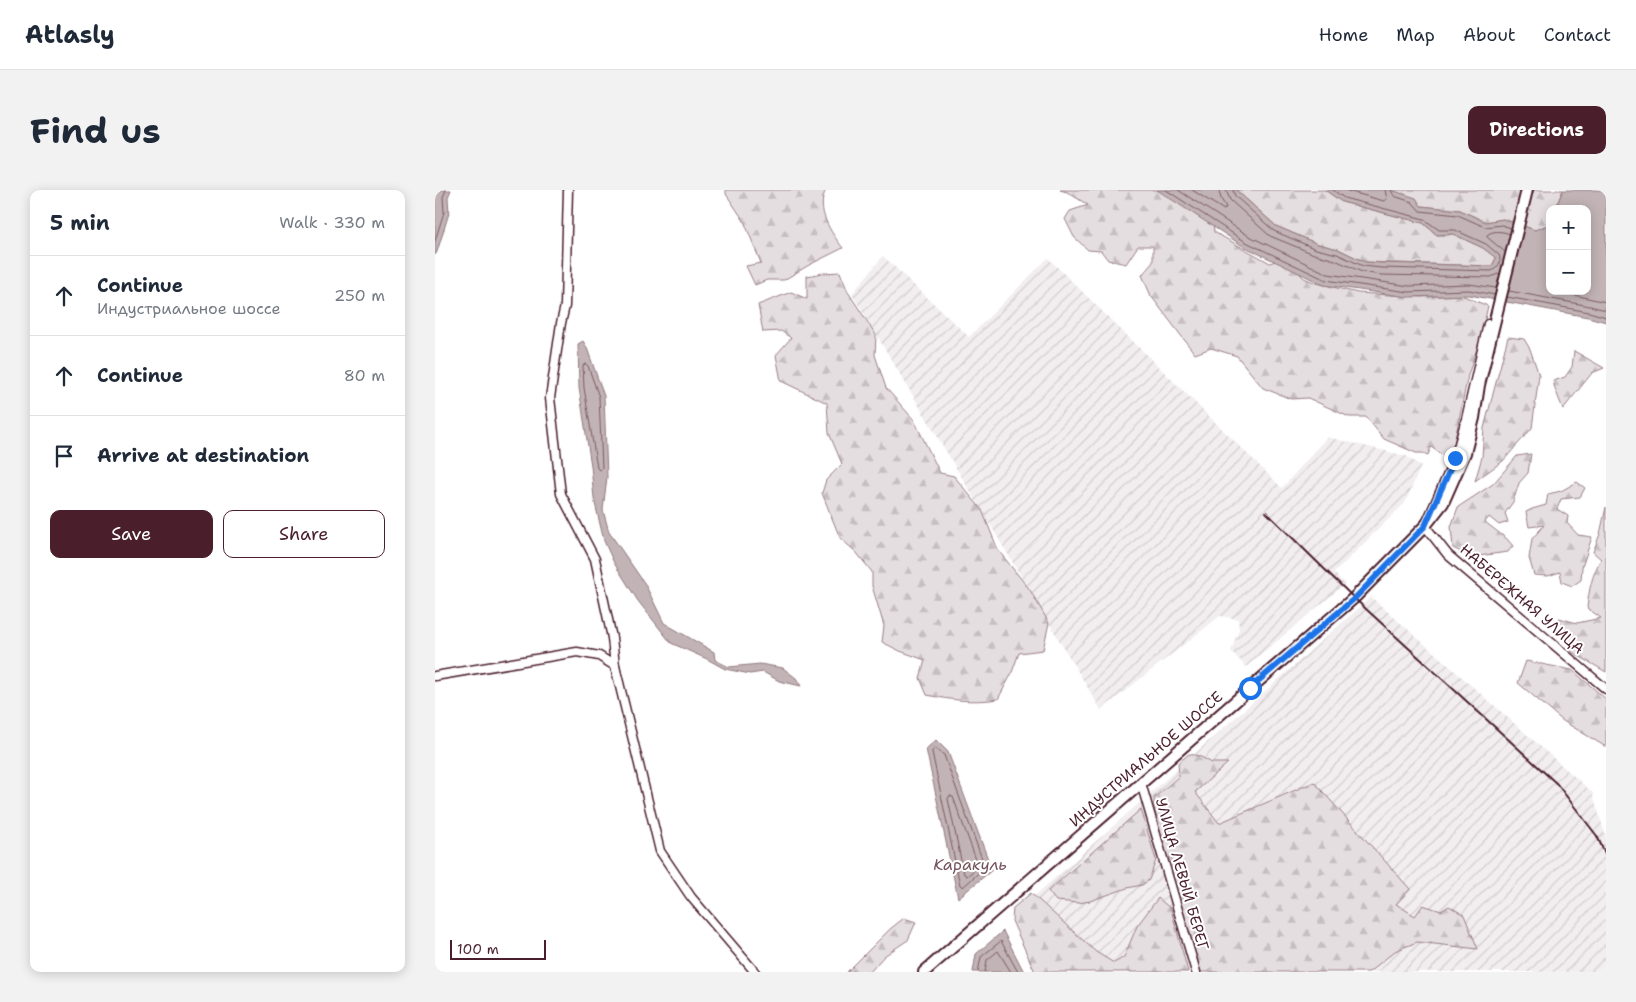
<!DOCTYPE html>
<meta charset="utf-8">
<style>
:root{--surface:#fff;--page:#f2f2f3;--text:#1f2937;--muted:#747a83;--line:#e0e1e3;--accent:#4a1f2b}
body{margin:0;font-family:"Shantell Sans",sans-serif;background:var(--page);color:var(--text)}
.controls{position:absolute;right:15px;top:15px;display:grid;overflow:hidden;border-radius:10px;box-shadow:0 2px 12px #0003}
.controls button{width:45px;height:45px;display:grid;place-items:center;padding:0;border:0;border-bottom:1px solid var(--line);background:var(--surface);color:var(--text);font:25px sans-serif}
.scale{position:absolute;left:15px;bottom:12px;width:96px;box-sizing:border-box;padding-left:5px;border:2px solid #4a1f2b;border-top:0;font-size:14px;line-height:18px;white-space:nowrap;color:#4a1f2b;-webkit-text-stroke:4px #fff;paint-order:stroke}
.stop{position:absolute;width:15px;height:15px;margin:-11px;border:4px solid #1a73e8;border-radius:50%;background:#fff}
.stop.end{background:#1a73e8;border-color:#fff;box-shadow:0 1px 5px #0008}
.list{margin:0;padding:0;list-style:none}
h2{display:flex;justify-content:space-between;align-items:center;height:65px;margin:0;padding:0 20px;font-size:21px}
h2 small{font-size:16px;font-weight:400;color:var(--muted)}
.list li{display:grid;grid-template-columns:32px 1fr auto;gap:15px;align-items:center;box-sizing:border-box;height:80px;padding:0 20px;border-top:1px solid var(--line)}
.list b{display:block;font-size:19px;white-space:nowrap}
.list p{margin:0;font-size:16px;white-space:nowrap;color:var(--muted)}
.list em{font-size:16px;font-style:normal;color:var(--muted)}
.actions{display:flex;gap:10px;padding:15px 20px}
.actions a{flex:1;padding:11px 0;border:1px solid var(--accent);border-radius:10px;text-align:center;font-size:18px;color:var(--accent)}
.actions .main{background:var(--accent);color:#fff}
.icon{flex:none;width:28px;height:28px;fill:none;stroke:currentColor;stroke-width:2;stroke-linecap:round;stroke-linejoin:round}
.map{position:relative;flex:none;width:1171px;height:782px;overflow:hidden;border-radius:10px}
header{display:flex;align-items:center;gap:30px;box-sizing:border-box;height:70px;padding:0 25px;background:var(--surface);border-bottom:1px solid var(--line)}
header strong{font-size:24px}
nav{display:flex;gap:28px;margin-inline-start:auto;font-size:18px}
.intro{display:flex;align-items:center;justify-content:space-between;box-sizing:border-box;height:120px;padding:0 30px}
h1{margin:0;font-size:35px}
.button{padding:12px 22px;border-radius:10px;background:var(--accent);color:#fff;font-size:18px;font-weight:700}
main{display:flex;gap:30px;padding:0 30px}
aside{flex:1;background:var(--surface);border-radius:10px;box-shadow:0 2px 12px #0003}
.map>svg:first-child{display:block}
.industrial{fill:url(#industrial-furrows)}
.forest{fill:url(#forest-firs);stroke:#987e86}
.water{fill:#c1b3b6;stroke:#91787e}
.lines{fill:none;stroke-linecap:round;stroke-linejoin:round}
.shore{stroke:#7a5a63;stroke-width:1}
.minor-casing{stroke:#4a1f2b;stroke-width:11}
.major-casing{stroke:#4a1f2b;stroke-width:14}
.minor{stroke:#fff;stroke-width:8}
.major{stroke:#fff;stroke-width:10}
.rail{stroke:#4a1f2b;stroke-width:2}
.route{stroke:#1a73e8;stroke-width:6}
.labels{text-anchor:middle;stroke-width:4;stroke-linejoin:round;paint-order:stroke}
.street-label{font-size:15px;fill:#4a1f2b;stroke:#fff}
.water-label{font-size:16px;font-style:italic;fill:#74535c;stroke:#fff}
</style>
<header>
<strong>Atlasly</strong>
<nav><a>Home</a><a>Map</a><a>About</a><a>Contact</a></nav>
</header>
<div class="intro"><h1>Find us</h1><a class="button">Directions</a></div>
<main>
<aside>
<h2>5 min<small>Walk · 330 m</small></h2>
<ul class="list">
<li><svg class="icon" aria-label="ahead" viewBox="0 0 24 24"><path d="M12 20V5M6 11l6-6 6 6"/></svg><div><b>Continue</b><p>Индустриальное шоссе</p></div><em>250 m</em></li>
<li><svg class="icon" aria-label="ahead" viewBox="0 0 24 24"><path d="M12 20V5M6 11l6-6 6 6"/></svg><div><b>Continue</b></div><em>80 m</em></li>
<li><svg class="icon" aria-label="arrive" viewBox="0 0 24 24"><path d="M6 21V4h12l-3 4 3 4H6"/></svg><div><b>Arrive at destination</b></div></li>
</ul>
<div class="actions"><a class="main">Save</a><a>Share</a></div>
</aside>
<div class="map">
<svg width="1171" height="782" viewBox="0 0 1171 782">
<defs>
<pattern id="industrial-furrows" width="10" height="10" patternUnits="userSpaceOnUse" patternTransform="scale(1.25)"><rect width="10" height="10" fill="#f2eeef"/><path d="M-1 1l2-2M0 10L10 0M9 11l2-2" fill="none" stroke="#d1cccd"/></pattern>
<pattern id="forest-firs" width="22" height="20" patternUnits="userSpaceOnUse" patternTransform="scale(1.25)"><rect width="22" height="20" fill="#e5dee0"/><path d="M5 1l3.5 6h-7zM16 11l3.5 6h-7z" fill="#c6bec0"/></pattern>
</defs>
<rect width="100%" height="100%" fill="#fff"/>
<filter id="ink" filterUnits="userSpaceOnUse"><feTurbulence type="fractalNoise" baseFrequency=".02" numOctaves="2"/><feDisplacementMap in="SourceGraphic" scale="10" xChannelSelector="R" yChannelSelector="G"/><feConvolveMatrix kernelMatrix="1 2 1 2 8 2 1 2 1" color-interpolation-filters="sRGB"/></filter>
<g filter="url(#ink)">
<g class="industrial">
<path d="M 448,66 L 534,147 L 613,68 L 847,298 L 892,247 L 971,266 L 986,276 L 970,313 L 899,383 L 910,394 L 811,477 L 796,461 L 804,439 L 803,429 L 785,426 L 666,520 L 417,104 Z"/>
<path d="M 936,407 L 1157,602 L 1171,647 L 1171,782 L 599,782 L 586,718 Z"/>
</g>
<g class="forest">
<path d="M 291,0 L 391,0 C 380,19 396,43 408,58 L 374,75 L 349,90 L 332,90 L 320,95 L 311,76 L 326,73 L 309,31 L 291,4 Z"/>
<path d="M 625,0 L 740,0 L 777,24 L 779,42 L 835,73 L 845,69 L 854,73 L 869,88 L 881,93 L 923,103 L 986,107 L 1026,105 L 1053,116 L 1046,147 L 1033,185 L 1018,259 L 1010,267 L 996,257 L 993,265 L 988,263 L 981,263 L 949,249 L 931,227 L 914,227 L 873,208 L 856,209 L 828,198 L 802,166 L 776,158 L 760,164 L 716,106 L 707,85 L 718,72 L 718,56 L 703,56 L 691,74 L 673,70 L 666,61 L 653,60 L 639,47 L 630,29 L 635,21 L 653,15 L 632,2 Z"/>
<path d="M 801,0 L 890,0 L 907,12 L 988,33 L 1002,45 L 1018,44 L 1048,58 L 1061,68 L 1057,76 L 930,72 L 903,59 L 883,54 L 841,36 Z"/>
<path d="M 956,0 L 1128,0 L 1120,19 L 1115,19 L 1115,31 L 1113,35 L 1100,40 L 1068,29 L 1051,32 L 1025,20 L 986,16 Z"/>
<path d="M 405,82 L 413,102 L 441,145 L 440,165 L 451,198 L 479,230 L 505,283 L 519,286 L 547,320 L 563,360 L 595,400 L 614,433 L 608,460 L 584,463 L 576,485 L 563,509 C 538,513 516,510 492,505 L 485,488 L 490,470 L 465,461 L 447,452 L 449,436 L 437,396 L 437,382 L 421,362 L 405,348 L 387,303 L 391,290 L 407,274 L 394,243 L 392,213 L 346,191 L 341,165 L 356,148 L 346,141 L 328,142 L 323,115 L 356,102 L 372,109 L 372,86 L 388,83 Z"/>
<path d="M 1073,147 L 1089,149 L 1095,159 L 1104,185 L 1097,238 L 1068,271 L 1040,291 L 1047,267 L 1049,238 Z"/>
<path d="M 1139,161 L 1169,178 L 1157,183 L 1128,219 L 1120,199 L 1118,191 L 1130,187 L 1137,177 Z"/>
<path d="M 1096,264 L 1093,283 L 1084,293 L 1078,312 L 1070,323 L 1073,332 L 1064,335 L 1054,327 L 1050,332 L 1072,349 L 1078,356 L 1073,362 L 1036,367 L 1018,358 L 1016,337 L 1023,317 L 1058,294 L 1082,266 Z"/>
<path d="M 1142,292 L 1150,298 L 1145,307 L 1126,309 L 1122,319 L 1133,326 L 1132,333 L 1143,345 L 1157,347 L 1147,377 L 1146,390 L 1137,396 L 1127,392 L 1125,382 L 1113,386 L 1099,385 L 1094,368 L 1097,349 L 1109,335 L 1094,337 L 1091,322 L 1097,319 L 1111,315 L 1113,304 L 1126,301 Z"/>
<path d="M 1171,317 L 1171,482 L 1137,462 L 1129,446 L 1124,428 L 1142,433 L 1166,428 L 1152,418 C 1154,399 1157,385 1166,369 L 1158,362 L 1165,344 Z"/>
<path d="M 1091,471 L 1137,480 L 1171,509 L 1171,557 L 1128,531 L 1083,493 Z"/>
<path d="M 754,564 L 764,566 L 777,573 L 793,573 L 760,602 L 784,633 L 879,592 L 975,699 L 961,714 L 980,726 L 988,715 L 1006,721 L 1014,716 L 1029,725 L 1043,759 L 982,752 L 960,761 L 934,782 L 762,782 L 719,618 L 719,608 L 744,586 L 743,573 Z"/>
<path d="M 706,619 L 721,670 L 714,690 L 707,695 L 692,698 L 655,711 L 644,713 L 621,711 L 613,701 Z"/>
<path d="M 596,703 L 661,762 L 679,773 L 689,767 L 702,736 L 723,708 L 736,719 L 753,782 L 600,782 L 577,731 L 578,718 Z"/>
<path d="M 469,728 L 481,732 L 473,750 L 449,766 L 435,782 L 412,782 L 455,739 Z"/>
</g>
<g class="water">
<path d="M 0,0 L 16,0 L 13,7 L 14,23 L 2,62 L 0,65 Z"/>
<path d="M 722,0 L 801,0 L 841,36 L 883,54 L 903,59 L 930,72 L 947,73 L 1057,76 L 1061,68 L 1048,58 L 1018,44 L 1002,45 L 988,33 L 907,12 L 890,0 L 956,0 L 981,8 L 986,16 L 1025,20 L 1051,32 L 1068,29 L 1100,40 L 1113,35 L 1115,31 L 1115,101 L 1152,101 L 1152,19 L 1120,19 L 1128,0 L 1171,0 L 1171,132 L 1153,127 L 1034,105 L 973,107 L 889,95 L 808,56 Z"/>
<path d="M 148,151 L 152,158 L 169,206 L 172,287 L 168,320 L 174,342 L 210,394 L 229,433 L 279,462 L 280,470 L 294,477 L 325,474 L 348,478 L 361,488 L 366,496 L 344,491 L 328,482 L 315,484 L 290,479 L 272,469 L 236,453 L 203,411 L 179,373 L 169,351 L 159,309 L 156,276 L 144,198 L 143,154 Z"/>
<path d="M 501,550 L 513,562 L 557,680 L 523,708 L 491,559 Z"/>
<path d="M 568,741 L 589,782 L 538,782 L 541,764 Z"/>
</g>
<g class="lines">
<g class="shore">
<path d="M 731,0 L 811,52 L 891,90 L 973,102 L 1034,100 L 1060,105"/>
<path d="M 743,0 L 814,46 L 893,84 L 974,96 L 1034,94 L 1061,98"/>
<path d="M 757,0 L 789,20 L 791,17 L 786,9 L 784,0"/>
<path d="M 791,0 L 795,10 L 835,46 L 879,64 L 900,70 L 927,82 L 946,85 L 1056,87 L 1065,83"/>
<path d="M 798,0 L 800,6 L 839,41 L 881,59 L 902,64 L 928,76 L 947,78 L 1056,81 C 1063,79 1067,71 1064,65 L 1051,54 L 1020,40 L 1004,40 L 989,29 L 909,8 L 898,0"/>
<path d="M 909,0 L 949,11 L 952,9 L 950,0"/>
<path d="M 956,0 L 959,6 L 977,12 L 985,21 L 1023,25 L 1050,37 L 1067,35 L 1076,38"/>
<path d="M 0,51 L 9,22 L 8,7 L 11,0"/>
<path d="M 1070,62 L 1052,47 L 1052,45 C 1058,40 1067,41 1075,44"/>
<path d="M 1074,101 L 1155,116 L 1171,120"/>
<path d="M 1120,101 L 1171,112"/>
<path d="M 1072,107 L 1154,122 L 1171,127"/>
<path d="M 151,174 L 153,176 L 164,207 L 167,278 L 164,280 L 162,278 L 149,198 L 148,176 Z"/>
<path d="M 500,558 L 509,565 L 550,677 L 528,697 L 525,695 L 497,562 Z"/>
<path d="M 515,606 L 518,607 L 543,675 L 542,678 L 532,686 L 529,684 L 513,609 Z"/>
<path d="M 543,782 L 546,767 L 566,751 L 583,782"/>
<path d="M 550,782 L 552,770 L 563,761 L 576,782"/>
</g>
<g class="minor-casing">
<g id="minor">
<path d="M 133,0 L 130,116 L 126,133 L 115,208 L 126,304 L 160,369 L 177,448 L 180,476 L 225,661 L 256,707 L 320,782"/>
<path d="M 1053,134 L 1031,229 L 1020,268 L 990,336 L 1013,365 L 1171,499"/>
<path d="M 0,486 L 142,462 L 164,466 L 180,476"/>
<path d="M 706,593 L 761,782"/>
</g>
</g>
<g class="major-casing">
<path id="major" d="M 489,782 L 919,408 L 990,336 L 1008,313 L 1030,263 L 1039,228 L 1044,195 L 1092,0"/>
</g>
<use href="#minor" class="minor"/>
<use href="#major" class="major"/>
<path class="rail" d="M 831,322 L 919,408 L 1122,594 L 1162,646 L 1171,666"/>
</g>
</g>
<g class="lines" filter="url(#ink)">
<path class="route" d="M 815,498 L 920,408 L 990,336 L 1020,268"/>
</g>
<g class="labels">
<g class="street-label">
<text transform="translate(1087 409) rotate(41)" y="5">НАБЕРЕЖНАЯ УЛИЦА</text>
<text transform="translate(711 569) rotate(-41)" y="5">ИНДУСТРИАЛЬНОЕ ШОССЕ</text>
<text transform="translate(747 684) rotate(74)" y="5">УЛИЦА ЛЕВЫЙ БЕРЕГ</text>
</g>
<g class="water-label">
<text x="535" y="680">Каракуль</text>
</g>
</g>
</svg>
<div class="controls">
<button>+</button>
<button>−</button>
</div>
<div class="scale">100 m</div>
<div class="stop" style="left:815px;top:498px"></div>
<div class="stop end" style="left:1020px;top:268px"></div>
</div>
</main>
